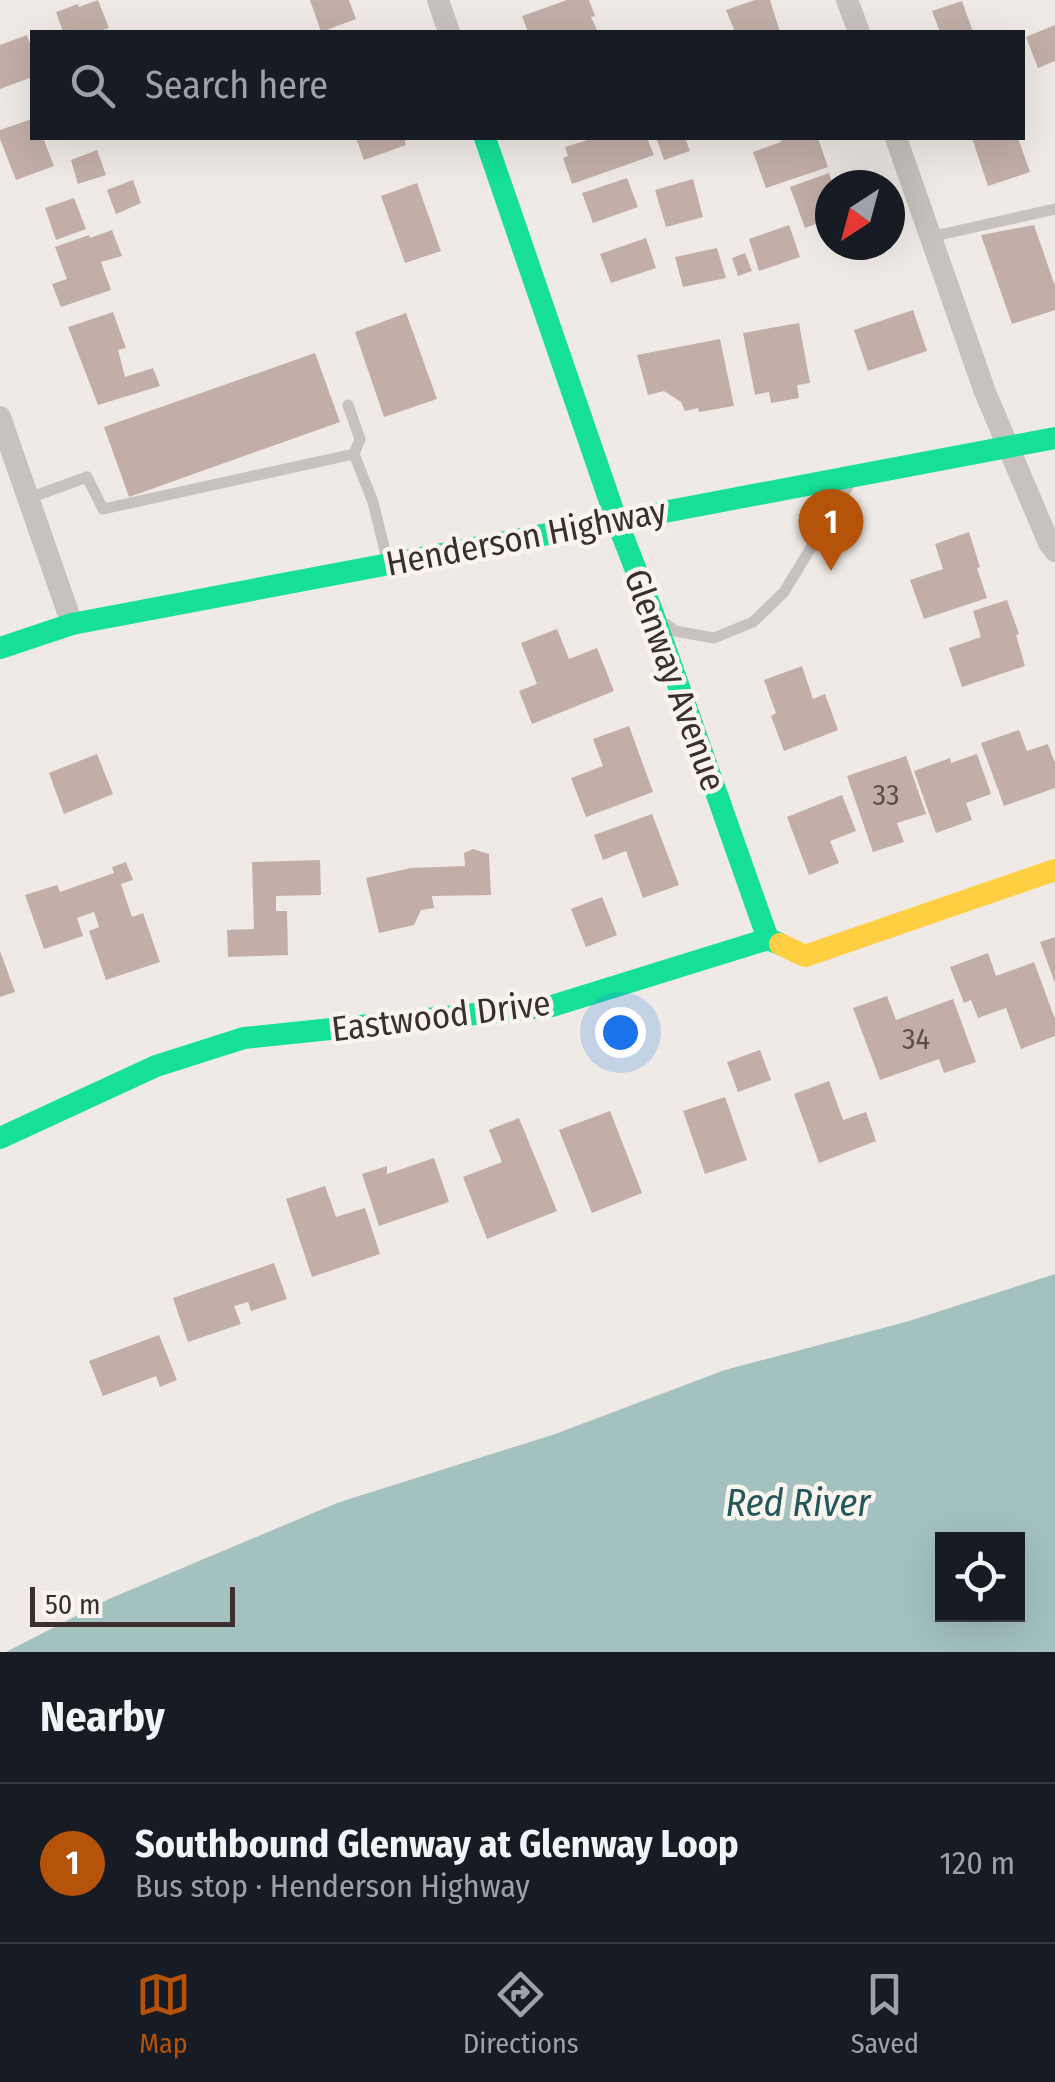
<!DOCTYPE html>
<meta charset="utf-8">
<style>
:root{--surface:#171b24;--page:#242831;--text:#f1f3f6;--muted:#9ea1a6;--line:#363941;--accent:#b45309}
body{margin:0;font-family:"Fira Sans Condensed",sans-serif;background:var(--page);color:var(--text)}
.controls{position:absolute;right:30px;bottom:30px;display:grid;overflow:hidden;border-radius:0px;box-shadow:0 10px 40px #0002}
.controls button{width:90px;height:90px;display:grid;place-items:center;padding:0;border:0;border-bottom:2px solid var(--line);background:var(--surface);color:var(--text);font:50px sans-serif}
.compass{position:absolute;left:815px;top:170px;width:90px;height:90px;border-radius:50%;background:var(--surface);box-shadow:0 10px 40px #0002;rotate:216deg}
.scale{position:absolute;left:30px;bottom:25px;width:205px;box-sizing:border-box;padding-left:10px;border:5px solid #3a2f2b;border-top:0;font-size:28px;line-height:35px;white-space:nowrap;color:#3a2f2b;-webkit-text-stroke:8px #faf4ee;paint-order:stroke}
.you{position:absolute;left:620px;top:1032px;width:35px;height:35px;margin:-25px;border:8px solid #fff;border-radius:50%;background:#1a73e8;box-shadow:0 0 0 15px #1a73e833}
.badge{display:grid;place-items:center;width:65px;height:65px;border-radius:50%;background:var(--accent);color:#fff;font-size:32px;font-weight:700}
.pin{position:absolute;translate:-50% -82px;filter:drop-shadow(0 2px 5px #0008)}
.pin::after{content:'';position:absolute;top:52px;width:35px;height:30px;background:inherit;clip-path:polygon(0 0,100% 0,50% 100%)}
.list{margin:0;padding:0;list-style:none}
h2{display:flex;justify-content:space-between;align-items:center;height:130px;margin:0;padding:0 40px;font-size:42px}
h2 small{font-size:32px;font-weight:400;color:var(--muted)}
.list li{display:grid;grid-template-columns:65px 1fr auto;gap:30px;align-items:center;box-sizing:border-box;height:160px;padding:0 40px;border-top:2px solid var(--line)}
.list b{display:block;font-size:38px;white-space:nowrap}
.list p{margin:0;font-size:32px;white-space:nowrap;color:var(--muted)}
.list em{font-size:32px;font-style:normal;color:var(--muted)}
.icon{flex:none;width:55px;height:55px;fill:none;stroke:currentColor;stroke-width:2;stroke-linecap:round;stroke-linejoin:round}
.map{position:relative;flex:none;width:1055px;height:1652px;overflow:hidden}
.search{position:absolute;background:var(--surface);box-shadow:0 10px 40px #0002;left:30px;right:30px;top:30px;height:110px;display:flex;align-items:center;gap:25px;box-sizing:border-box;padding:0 35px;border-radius:0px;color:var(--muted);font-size:38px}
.sheet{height:290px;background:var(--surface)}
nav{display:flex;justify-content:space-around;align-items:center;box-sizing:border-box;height:140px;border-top:2px solid var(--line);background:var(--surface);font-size:28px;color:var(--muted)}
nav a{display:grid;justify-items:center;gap:5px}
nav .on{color:var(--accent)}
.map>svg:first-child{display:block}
.water{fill:#a2c1bf;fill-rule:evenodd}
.building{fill:#c2aea7}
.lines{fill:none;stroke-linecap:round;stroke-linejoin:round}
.lane{stroke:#c8c2be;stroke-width:11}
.street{stroke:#c8c2be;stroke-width:22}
.fast{stroke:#16e098;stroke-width:22}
.slow{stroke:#ffcf43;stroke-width:22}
.labels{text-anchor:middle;stroke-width:9;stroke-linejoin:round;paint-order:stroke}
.number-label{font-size:30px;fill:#5c4f4a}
.street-label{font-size:35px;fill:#3a2f2b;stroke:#faf4ee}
.water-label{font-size:38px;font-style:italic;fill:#22585a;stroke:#faf4ee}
</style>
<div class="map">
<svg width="1055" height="1652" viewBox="0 0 1055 1652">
<rect width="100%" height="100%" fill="#efeae5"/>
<path class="water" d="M 1055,1274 L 1055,1652 L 6,1652 L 109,1599 L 337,1503 L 555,1434 L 725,1370 L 909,1321 ZM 942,1540 L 1018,1540 L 1018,1614 L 942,1614 Z"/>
<g class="building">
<path d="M 98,0 L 109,28 L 96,32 L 63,32 L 56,12 L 78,4 L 79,7 Z"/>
<path d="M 310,0 L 349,0 L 356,19 L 321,32 Z"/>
<path d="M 567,0 L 589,0 L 595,16 L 591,17 L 598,32 L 528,32 L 522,16 Z"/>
<path d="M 755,0 L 770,0 L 780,32 L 735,32 L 726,10 Z"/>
<path d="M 962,1 L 973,32 L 940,32 L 932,11 Z"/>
<path d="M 1055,25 L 1055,61 L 1038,68 L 1026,37 Z"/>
<path d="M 27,35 L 32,50 L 32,77 L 0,89 L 0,45 Z"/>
<path d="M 32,119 L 32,138 L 43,138 L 54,166 L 16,180 L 0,139 L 0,130 Z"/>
<path d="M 356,138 L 404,138 L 406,145 L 364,160 Z"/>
<path d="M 594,138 L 647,138 L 654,155 L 572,184 L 563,158 L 568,156 L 565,147 Z"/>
<path d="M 665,138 L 685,138 L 690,151 L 664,160 L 657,140 Z"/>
<path d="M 780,138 L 818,138 L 828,167 L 766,188 L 753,152 L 781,142 Z"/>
<path d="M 972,138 L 1018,138 L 1030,172 L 988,186 Z"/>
<path d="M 97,150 L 106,175 L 78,184 L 71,160 Z"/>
<path d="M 829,173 L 833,185 L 830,185 L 830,219 L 805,228 L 790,187 Z"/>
<path d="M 627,178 L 638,207 L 593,223 L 582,193 Z"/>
<path d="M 693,179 L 703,217 L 666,227 L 655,190 Z"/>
<path d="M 133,180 L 141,203 L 116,214 L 107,190 Z"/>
<path d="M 417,183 L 441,251 L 405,263 L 381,196 Z"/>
<path d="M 74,198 L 86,229 L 56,240 L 45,208 Z"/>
<path d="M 789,225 L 800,257 L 759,271 L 749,239 Z"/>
<path d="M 1034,225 L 1055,286 L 1055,310 L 1012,324 L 981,235 Z"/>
<path d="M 112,230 L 122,256 L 101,262 L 111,290 L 61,307 L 52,284 L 67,279 L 55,247 L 89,235 L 90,238 Z"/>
<path d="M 646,238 L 656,268 L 611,283 L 600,254 Z"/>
<path d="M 717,248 L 726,278 L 683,287 L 675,257 Z"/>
<path d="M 745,253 L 752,271 L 738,276 L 732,258 Z"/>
<path d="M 913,310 L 927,351 L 868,371 L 854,330 Z"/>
<path d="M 113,312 L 126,348 L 118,350 L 125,377 L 153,368 L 160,386 L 98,405 L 68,327 Z"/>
<path d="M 406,313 L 437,399 L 384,417 L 355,332 Z"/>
<path d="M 799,323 L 810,383 L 797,385 L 799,398 L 771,403 L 769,392 L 755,395 L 743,333 Z"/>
<path d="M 720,339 L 734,406 L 699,412 L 698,408 L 685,411 L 681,402 L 664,391 L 648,395 L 637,355 Z"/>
<path d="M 315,353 L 340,422 L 129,497 L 104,427 Z"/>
<path d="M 969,532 L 980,567 L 977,568 L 987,598 L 924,619 L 910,580 L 943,569 L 935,544 Z"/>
<path d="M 1007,600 L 1019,634 L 1016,635 L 1025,666 L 962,687 L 949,648 L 981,637 L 973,611 Z"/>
<path d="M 557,629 L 569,659 L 597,648 L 614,691 L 532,724 L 519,691 L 537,684 L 521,643 Z"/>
<path d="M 802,666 L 813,699 L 825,694 L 838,730 L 784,751 L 771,716 L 776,713 L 764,680 Z"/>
<path d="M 629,726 L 653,792 L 586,817 L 571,778 L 603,766 L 593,739 Z"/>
<path d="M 1019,730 L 1027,751 L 1048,744 L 1055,763 L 1055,788 L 1004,806 L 981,743 Z"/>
<path d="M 97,754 L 113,794 L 64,814 L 49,773 Z"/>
<path d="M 977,754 L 991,794 L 966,803 L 972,820 L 936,833 L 914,771 L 950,758 L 951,763 Z"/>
<path d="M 906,756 L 926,814 L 897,823 L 904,842 L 873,852 L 847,776 Z"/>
<path d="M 842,795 L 856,831 L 830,841 L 839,863 L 809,875 L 787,817 Z"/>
<path d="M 652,814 L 679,885 L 643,898 L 626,851 L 603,860 L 594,835 Z"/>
<path d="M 473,849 L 489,854 L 491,895 L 432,896 L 434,908 L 421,910 L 414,925 L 379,933 L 366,878 L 411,868 L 465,866 L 464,853 Z"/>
<path d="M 320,860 L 321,895 L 276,896 L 276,911 L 287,911 L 288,955 L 228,957 L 227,930 L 254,929 L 252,862 Z"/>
<path d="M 126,862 L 133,880 L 121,884 L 132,917 L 143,913 L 160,962 L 106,980 L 89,931 L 99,927 L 94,912 L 77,918 L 83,936 L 44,949 L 25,895 L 57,885 L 60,892 L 114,873 L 112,867 Z"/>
<path d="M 602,897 L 617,935 L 586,947 L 571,909 Z"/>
<path d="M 1055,937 L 1055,983 L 1040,942 Z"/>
<path d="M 0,951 L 15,992 L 0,997 Z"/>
<path d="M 988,953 L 996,976 L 1034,962 L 1055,1019 L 1055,1036 L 1021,1049 L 1006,1008 L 978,1018 L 971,1000 L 964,1003 L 950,967 Z"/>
<path d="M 887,996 L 896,1020 L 953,999 L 976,1062 L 944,1073 L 939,1059 L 880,1080 L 853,1008 Z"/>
<path d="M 760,1050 L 771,1080 L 738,1092 L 727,1062 Z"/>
<path d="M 829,1081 L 843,1120 L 866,1112 L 876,1141 L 819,1163 L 794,1094 Z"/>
<path d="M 725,1097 L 747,1160 L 705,1174 L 683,1111 Z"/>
<path d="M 610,1111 L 642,1193 L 592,1213 L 559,1130 Z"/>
<path d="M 519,1118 L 557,1211 L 487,1239 L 463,1177 L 502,1162 L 489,1130 Z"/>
<path d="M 434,1158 L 449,1202 L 379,1226 L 362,1174 L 387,1166 L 387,1174 Z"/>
<path d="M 325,1186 L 336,1217 L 365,1208 L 380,1254 L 312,1277 L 286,1199 Z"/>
<path d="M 274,1263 L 287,1299 L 251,1311 L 248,1302 L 234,1306 L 241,1324 L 188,1342 L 173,1298 Z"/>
<path d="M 159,1335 L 177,1380 L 160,1387 L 156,1376 L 103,1396 L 89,1361 Z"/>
</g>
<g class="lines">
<g class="lane">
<path d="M 930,237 L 1055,209"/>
<path d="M 348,405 L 360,439 L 354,454"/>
<path d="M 29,498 L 87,477 L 103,509 L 354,454 L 373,502 L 387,559"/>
<path d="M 666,624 L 675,631 L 714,638 L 753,622 L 784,592 L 849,485"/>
</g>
<g class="street">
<path d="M 438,0 L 449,32"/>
<path d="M 847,0 L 859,32"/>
<path d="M 896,138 L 985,392 L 1049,543 L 1055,551"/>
<path d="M 0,417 L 72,624"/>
</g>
<g class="fast">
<path d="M 485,138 L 616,519 L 652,611 L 768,939"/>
<path d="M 0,648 L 72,624 L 1055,438"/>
<path d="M 0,1138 L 156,1066 L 244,1038 L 552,1006 L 768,939 L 780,944"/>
</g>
<path class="slow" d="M 780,944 L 805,956 L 1055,870"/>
</g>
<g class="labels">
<g class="number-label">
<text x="886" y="805">33</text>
<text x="916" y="1049">34</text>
</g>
<g class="street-label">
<text transform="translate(526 537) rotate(-11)" y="12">Henderson Highway</text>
<text transform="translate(675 680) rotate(70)" y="12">Glenway Avenue</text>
<text transform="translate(441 1016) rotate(-7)" y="12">Eastwood Drive</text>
</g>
<g class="water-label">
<text x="798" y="1516">Red River</text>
</g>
</g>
</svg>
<div class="controls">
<button><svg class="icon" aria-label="locate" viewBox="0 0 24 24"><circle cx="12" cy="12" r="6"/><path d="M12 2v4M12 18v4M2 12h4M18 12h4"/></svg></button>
</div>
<svg class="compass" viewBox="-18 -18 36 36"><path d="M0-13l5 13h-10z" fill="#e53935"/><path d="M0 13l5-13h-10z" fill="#9ea1a6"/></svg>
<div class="scale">50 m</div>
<div class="you"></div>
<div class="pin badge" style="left:831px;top:571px">1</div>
<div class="search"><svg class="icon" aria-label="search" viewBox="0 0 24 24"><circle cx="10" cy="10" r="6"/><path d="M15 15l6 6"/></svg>Search here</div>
</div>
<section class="sheet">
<h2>Nearby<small></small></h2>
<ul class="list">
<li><span class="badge">1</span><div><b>Southbound Glenway at Glenway Loop</b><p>Bus stop · Henderson Highway</p></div><em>120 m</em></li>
</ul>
</section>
<nav>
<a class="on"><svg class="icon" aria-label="map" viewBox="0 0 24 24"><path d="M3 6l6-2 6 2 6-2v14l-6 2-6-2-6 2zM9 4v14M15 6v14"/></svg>Map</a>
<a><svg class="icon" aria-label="directions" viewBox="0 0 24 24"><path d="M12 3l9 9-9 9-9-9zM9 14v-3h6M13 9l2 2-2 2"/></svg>Directions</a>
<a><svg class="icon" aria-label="saved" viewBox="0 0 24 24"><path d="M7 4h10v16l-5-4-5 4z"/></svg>Saved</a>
</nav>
